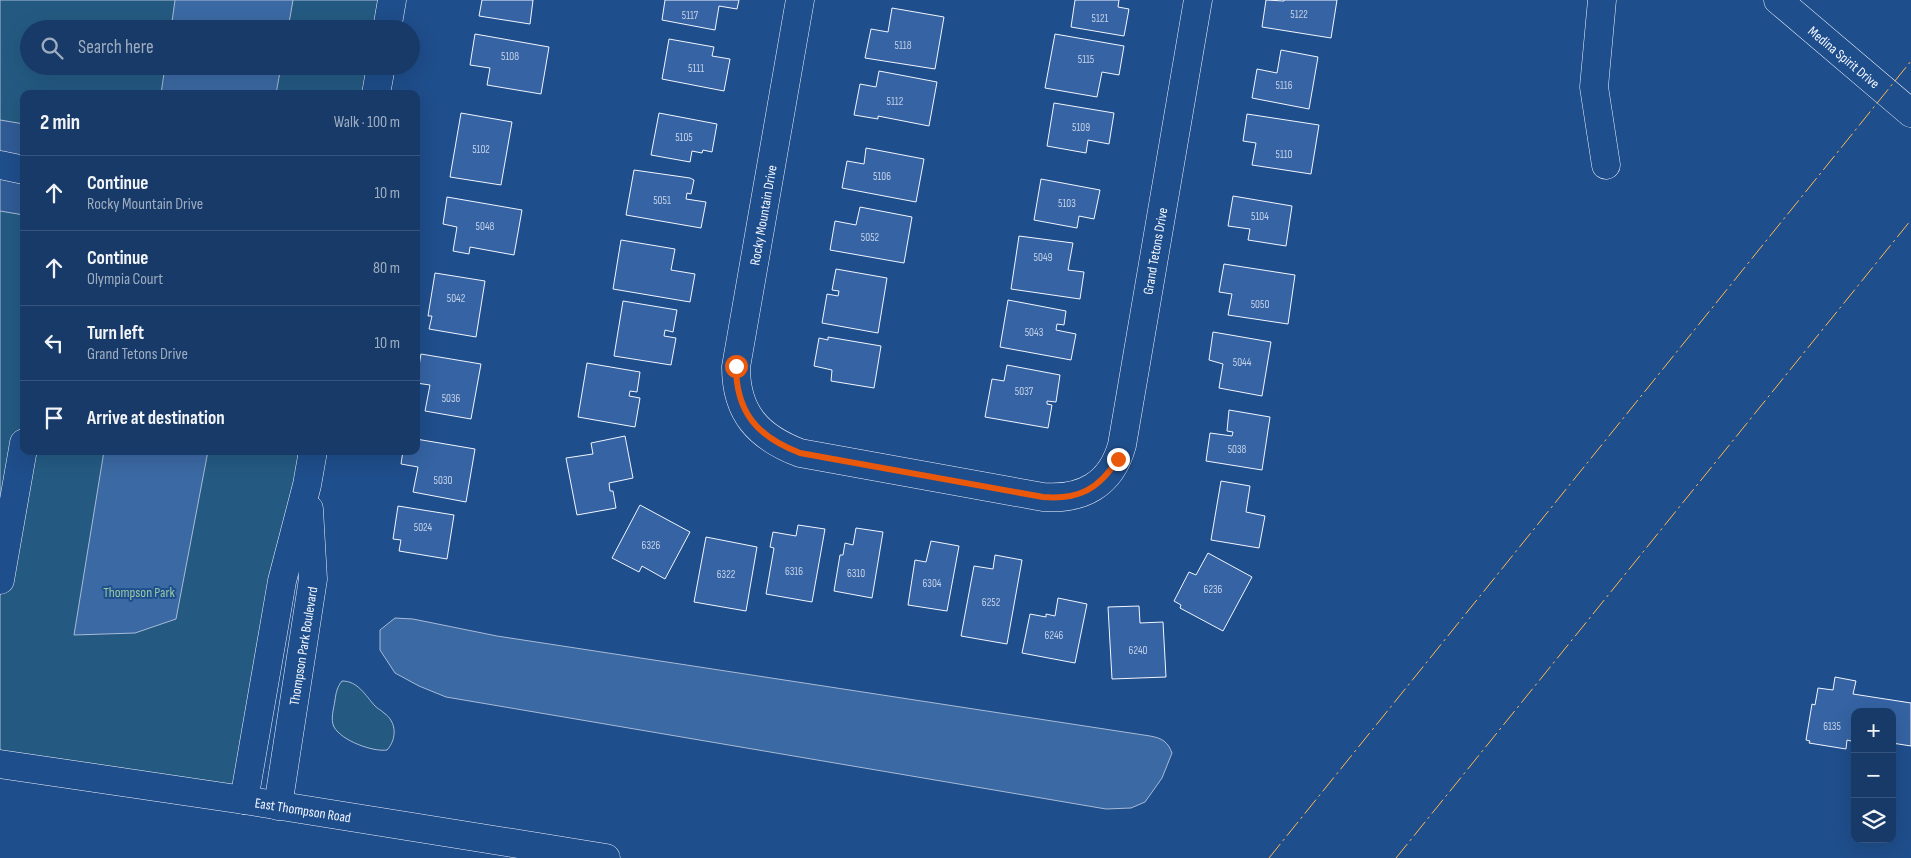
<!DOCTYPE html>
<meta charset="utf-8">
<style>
:root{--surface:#173a69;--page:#244571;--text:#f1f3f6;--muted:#9eadc0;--line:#36547d}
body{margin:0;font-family:"Sofia Sans Condensed",sans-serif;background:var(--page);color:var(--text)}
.controls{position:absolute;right:15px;bottom:15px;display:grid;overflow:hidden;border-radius:10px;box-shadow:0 5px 20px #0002}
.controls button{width:45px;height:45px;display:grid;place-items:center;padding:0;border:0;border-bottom:1px solid var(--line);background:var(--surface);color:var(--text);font:25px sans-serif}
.stop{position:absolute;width:15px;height:15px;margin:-11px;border:4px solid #ea580c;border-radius:50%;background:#fff}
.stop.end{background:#ea580c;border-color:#fff;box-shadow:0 1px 5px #0008}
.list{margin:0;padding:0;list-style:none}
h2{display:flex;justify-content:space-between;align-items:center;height:65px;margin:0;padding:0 20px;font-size:21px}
h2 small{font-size:16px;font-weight:400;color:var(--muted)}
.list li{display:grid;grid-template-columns:32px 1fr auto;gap:15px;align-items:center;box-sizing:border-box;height:75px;padding:0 20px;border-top:1px solid var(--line)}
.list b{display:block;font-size:19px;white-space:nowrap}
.list p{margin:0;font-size:16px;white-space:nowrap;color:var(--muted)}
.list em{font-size:16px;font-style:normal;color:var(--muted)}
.icon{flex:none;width:28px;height:28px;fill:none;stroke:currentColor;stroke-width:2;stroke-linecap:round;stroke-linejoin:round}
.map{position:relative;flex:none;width:1911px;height:858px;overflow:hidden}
.search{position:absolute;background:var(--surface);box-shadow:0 5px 20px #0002;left:20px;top:20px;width:400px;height:55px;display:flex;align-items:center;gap:12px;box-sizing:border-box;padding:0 18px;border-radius:28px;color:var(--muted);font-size:19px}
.panel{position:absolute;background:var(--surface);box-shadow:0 5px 20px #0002;left:20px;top:90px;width:400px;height:365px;border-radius:10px}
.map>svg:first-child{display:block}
.green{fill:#245a82;stroke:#a8bbd7}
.parking{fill:#305b95;stroke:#a8bbd7}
.water{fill:#3b69a3;stroke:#a8bbd7}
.building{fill:#3563a3;stroke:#f2f6ff}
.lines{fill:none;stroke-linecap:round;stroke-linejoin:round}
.minor-casing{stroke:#f2f6ff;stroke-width:29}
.major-casing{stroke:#f2f6ff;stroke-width:29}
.minor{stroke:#1f4e8c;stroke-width:28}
.major{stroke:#1f4e8c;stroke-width:28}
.power{stroke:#ffb74d;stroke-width:1;stroke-dasharray:18 4 2.5 4;stroke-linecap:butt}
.route{stroke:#ea580c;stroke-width:6}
.labels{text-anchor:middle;stroke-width:4;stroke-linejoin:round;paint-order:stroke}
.number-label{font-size:11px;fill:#c3d1e8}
.street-label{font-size:14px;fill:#f2f6ff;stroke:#1f4e8c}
.park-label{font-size:14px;fill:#97c8a6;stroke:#1f4e8c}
</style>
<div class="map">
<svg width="1911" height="858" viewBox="0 0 1911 858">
<rect width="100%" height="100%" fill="#1f4e8c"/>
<g class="green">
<path d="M 0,0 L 392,0 L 387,29 L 29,29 L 29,66 L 381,66 L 376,94 L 24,94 L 24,451 L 313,451 L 244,800 L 0,764 Z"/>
<path d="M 342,681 C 358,681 365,695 375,706 C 378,709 381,710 384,713 C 397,722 397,739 387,750 C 373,752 342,741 334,727 C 330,719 334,708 335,700 C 336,693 337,687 342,681 Z"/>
</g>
<path class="parking" d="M 0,120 L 24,124 L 24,215 L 0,211 Z"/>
<g class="water">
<path d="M 175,0 L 293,0 L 288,29 L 171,29 Z"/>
<path d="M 165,66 L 281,66 L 276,94 L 161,94 Z"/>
<path d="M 104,451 L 208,451 L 176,619 L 135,633 L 74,635 Z"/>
<path d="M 395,618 L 413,619 L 497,636 L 1150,736 C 1162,738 1168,742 1172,753 L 1162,778 L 1145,802 L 1131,808 L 1106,809 L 446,697 L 419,686 L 395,673 L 380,650 L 380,630 Z"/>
</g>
<g class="building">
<path d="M 482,0 L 533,0 L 530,24 L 479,16 Z"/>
<path d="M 665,0 L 739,0 L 737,9 L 719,6 L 715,30 L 662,20 Z"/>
<path d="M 1075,0 L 1119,0 L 1118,7 L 1129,9 L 1124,36 L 1071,27 Z"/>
<path d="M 1266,0 L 1284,1 L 1284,0 L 1337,0 L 1331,38 L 1262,27 Z"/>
<path d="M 892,8 L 944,17 L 935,69 L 865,58 L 871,29 L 888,32 Z"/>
<path d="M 475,34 L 549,47 L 541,94 L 487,85 L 490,68 L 470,65 Z"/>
<path d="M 1055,34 L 1124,46 L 1119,75 L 1102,72 L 1097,97 L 1045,88 Z"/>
<path d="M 669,39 L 714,47 L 712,56 L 730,59 L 724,91 L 662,79 Z"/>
<path d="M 1281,50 L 1318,57 L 1309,109 L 1252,98 L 1257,69 L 1277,73 Z"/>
<path d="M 879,71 L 937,82 L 929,126 L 878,116 L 878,119 L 854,115 L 860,84 L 876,87 Z"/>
<path d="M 1054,103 L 1114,113 L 1109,144 L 1088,140 L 1086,153 L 1047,146 Z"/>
<path d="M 461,113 L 512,122 L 501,185 L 450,177 Z"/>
<path d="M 659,113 L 717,124 L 712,152 L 703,150 L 702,153 L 692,151 L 690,162 L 651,155 Z"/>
<path d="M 1247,114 L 1319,125 L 1311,174 L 1252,165 L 1256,143 L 1243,141 Z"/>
<path d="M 866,148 L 924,159 L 916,202 L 842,188 L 847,161 L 864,164 Z"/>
<path d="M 634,170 L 690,178 L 694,180 L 691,194 L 687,193 L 686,199 L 706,202 L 701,228 L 626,215 Z"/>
<path d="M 1041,179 L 1100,190 L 1094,219 L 1079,216 L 1077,228 L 1034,220 Z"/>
<path d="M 1233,196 L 1292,206 L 1286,246 L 1248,240 L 1250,229 L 1228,226 Z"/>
<path d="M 447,197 L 522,210 L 514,255 L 470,247 L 469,254 L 453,251 L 457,227 L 443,224 Z"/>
<path d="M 860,207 L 912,217 L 904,263 L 830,250 L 835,221 L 856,225 Z"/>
<path d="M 1019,236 L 1073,243 L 1068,270 L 1084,272 L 1080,299 L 1011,289 Z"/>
<path d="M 621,240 L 675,249 L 671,270 L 695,274 L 690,302 L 613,289 Z"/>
<path d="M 1224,264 L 1295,275 L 1288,324 L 1228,315 L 1232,294 L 1219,292 Z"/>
<path d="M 836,269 L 887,278 L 878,333 L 822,323 L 827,294 L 838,296 L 839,291 L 832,290 Z"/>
<path d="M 435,273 L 485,281 L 476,337 L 429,329 L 432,316 L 428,316 Z"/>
<path d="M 1008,300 L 1066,311 L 1064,325 L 1057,324 L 1056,330 L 1076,334 L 1071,360 L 1000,347 Z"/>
<path d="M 623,301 L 677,310 L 673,332 L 665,330 L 664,336 L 676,338 L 671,365 L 614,356 Z"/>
<path d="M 1213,332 L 1271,342 L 1262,396 L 1219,388 L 1223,364 L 1209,360 Z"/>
<path d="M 828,337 L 881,346 L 874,388 L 831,381 L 832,370 L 814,366 L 819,338 L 828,340 Z"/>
<path d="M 421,354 L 481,364 L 471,419 L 425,411 L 430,385 L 416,383 Z"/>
<path d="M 587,363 L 640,372 L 637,392 L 630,391 L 629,396 L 640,398 L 635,427 L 578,417 Z"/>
<path d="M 1007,365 L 1060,375 L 1056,402 L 1047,401 L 1047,404 L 1052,405 L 1048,428 L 985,417 L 992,379 L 1004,381 Z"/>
<path d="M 1229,410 L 1270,417 L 1262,470 L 1206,461 L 1210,433 L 1232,436 L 1233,432 L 1227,431 Z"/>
<path d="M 625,436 L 633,478 L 609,483 L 610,491 L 613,491 L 616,508 L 577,515 L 566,458 L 593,454 L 591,443 Z"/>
<path d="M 416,439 L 475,449 L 466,502 L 413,492 L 418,467 L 401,464 L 403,451 L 416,451 Z"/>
<path d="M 1221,481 L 1250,486 L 1246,512 L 1265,516 L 1259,548 L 1211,540 Z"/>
<path d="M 640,505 L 690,532 L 665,579 L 642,566 L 639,572 L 612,558 Z"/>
<path d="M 398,506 L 454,515 L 447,559 L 399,551 L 401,540 L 393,539 Z"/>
<path d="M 798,525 L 825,529 L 812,602 L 766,594 L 774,548 L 770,547 L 773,532 L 796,536 Z"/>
<path d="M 856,528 L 883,532 L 872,598 L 834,591 L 840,555 L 843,555 L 845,543 L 853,545 Z"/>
<path d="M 706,537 L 757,547 L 746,611 L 694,602 Z"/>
<path d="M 931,541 L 959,546 L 947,611 L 908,605 L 915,560 L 926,562 Z"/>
<path d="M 1208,553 L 1252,577 L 1223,631 L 1180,608 L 1181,605 L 1174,601 L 1189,572 L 1196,575 Z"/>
<path d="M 995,555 L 1022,560 L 1007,644 L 961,636 L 974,566 L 993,569 Z"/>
<path d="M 1058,598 L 1087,604 L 1075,663 L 1022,653 L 1030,614 L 1046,617 L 1046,614 L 1055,616 Z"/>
<path d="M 1139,606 L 1140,623 L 1163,622 L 1166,677 L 1112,679 L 1108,607 Z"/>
<path d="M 1835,677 L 1856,681 L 1853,694 L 1911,703 L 1911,746 L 1892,743 L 1892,712 L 1855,712 L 1855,742 L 1847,740 L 1846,749 L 1809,743 L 1810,741 L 1806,740 L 1812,704 L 1815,705 L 1818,688 L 1833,690 Z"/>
</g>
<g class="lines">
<g class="minor-casing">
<g id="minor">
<path d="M 800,0 L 736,367 C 736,413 758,437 800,453 L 1043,497 C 1082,500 1111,485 1122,445 L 1198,0"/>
<path d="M 1602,0 L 1594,87 L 1606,165"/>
<path d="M 1778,0 L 1911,113"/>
<path d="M 387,29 L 392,0"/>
<path d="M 376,94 L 381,66"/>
<path d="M 0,165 L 24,170"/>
<path d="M 0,580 L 24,443"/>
<path d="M 244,800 L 282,581 L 307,485 L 313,451"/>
<path d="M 278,806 L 313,579 L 309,509"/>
</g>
</g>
<g class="major-casing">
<path id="major" d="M 0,764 L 244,800 L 606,858"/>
</g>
<use href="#minor" class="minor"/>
<use href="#major" class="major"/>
<g class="power">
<path d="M 1269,858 L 1911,61"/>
<path d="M 1396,858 L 1911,220"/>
</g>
</g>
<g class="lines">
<path class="route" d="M 736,366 C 736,413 758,437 800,453 L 1043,497 C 1079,500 1099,489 1118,459"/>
</g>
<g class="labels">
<g class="number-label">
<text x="1299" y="18">5122</text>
<text x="690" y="19">5117</text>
<text x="1100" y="22">5121</text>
<text x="903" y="49">5118</text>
<text x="510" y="60">5108</text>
<text x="1086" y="63">5115</text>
<text x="696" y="72">5111</text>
<text x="1284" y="89">5116</text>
<text x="895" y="105">5112</text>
<text x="1081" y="131">5109</text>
<text x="684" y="141">5105</text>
<text x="481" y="153">5102</text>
<text x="1284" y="158">5110</text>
<text x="882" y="180">5106</text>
<text x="662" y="204">5051</text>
<text x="1067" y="207">5103</text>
<text x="1260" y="220">5104</text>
<text x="485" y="230">5048</text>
<text x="870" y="241">5052</text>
<text x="1043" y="261">5049</text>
<text x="456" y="302">5042</text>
<text x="1260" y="308">5050</text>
<text x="1034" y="336">5043</text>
<text x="1242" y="366">5044</text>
<text x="1024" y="395">5037</text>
<text x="451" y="402">5036</text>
<text x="1237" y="453">5038</text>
<text x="443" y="484">5030</text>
<text x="423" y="531">5024</text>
<text x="651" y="549">6326</text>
<text x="794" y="575">6316</text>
<text x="856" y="577">6310</text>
<text x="726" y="578">6322</text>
<text x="932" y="587">6304</text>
<text x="1213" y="593">6236</text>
<text x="991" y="606">6252</text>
<text x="1054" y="639">6246</text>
<text x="1138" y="654">6240</text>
<text x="1832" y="730">6135</text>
</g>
<g class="street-label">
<text transform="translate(1844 57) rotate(40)" y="5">Medina Spirit Drive</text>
<text transform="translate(763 215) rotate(-80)" y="5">Rocky Mountain Drive</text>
<text transform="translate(1155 251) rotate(-80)" y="5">Grand Tetons Drive</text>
<text transform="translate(303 646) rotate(-81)" y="5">Thompson Park Boulevard</text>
<text transform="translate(303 810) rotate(9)" y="5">East Thompson Road</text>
</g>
<g class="park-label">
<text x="139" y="597">Thompson Park</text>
</g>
</g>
</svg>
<div class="controls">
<button>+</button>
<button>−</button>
<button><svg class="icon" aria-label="layers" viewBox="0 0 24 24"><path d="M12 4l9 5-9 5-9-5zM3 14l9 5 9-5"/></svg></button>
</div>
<div class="stop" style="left:736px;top:366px"></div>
<div class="stop end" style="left:1118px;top:459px"></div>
<div class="search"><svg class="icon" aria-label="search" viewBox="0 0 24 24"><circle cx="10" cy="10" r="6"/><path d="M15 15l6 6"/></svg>Search here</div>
<section class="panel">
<h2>2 min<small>Walk · 100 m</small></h2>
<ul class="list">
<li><svg class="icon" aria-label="ahead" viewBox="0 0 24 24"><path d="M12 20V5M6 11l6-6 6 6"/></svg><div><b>Continue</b><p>Rocky Mountain Drive</p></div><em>10 m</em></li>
<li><svg class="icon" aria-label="ahead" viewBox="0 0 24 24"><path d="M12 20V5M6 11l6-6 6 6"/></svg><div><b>Continue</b><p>Olympia Court</p></div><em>80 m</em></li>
<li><svg class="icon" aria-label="left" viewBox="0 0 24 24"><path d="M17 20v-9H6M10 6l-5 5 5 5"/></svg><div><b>Turn left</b><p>Grand Tetons Drive</p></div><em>10 m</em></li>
<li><svg class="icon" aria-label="arrive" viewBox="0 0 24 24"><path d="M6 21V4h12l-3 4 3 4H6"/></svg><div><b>Arrive at destination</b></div></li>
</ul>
</section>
</div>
